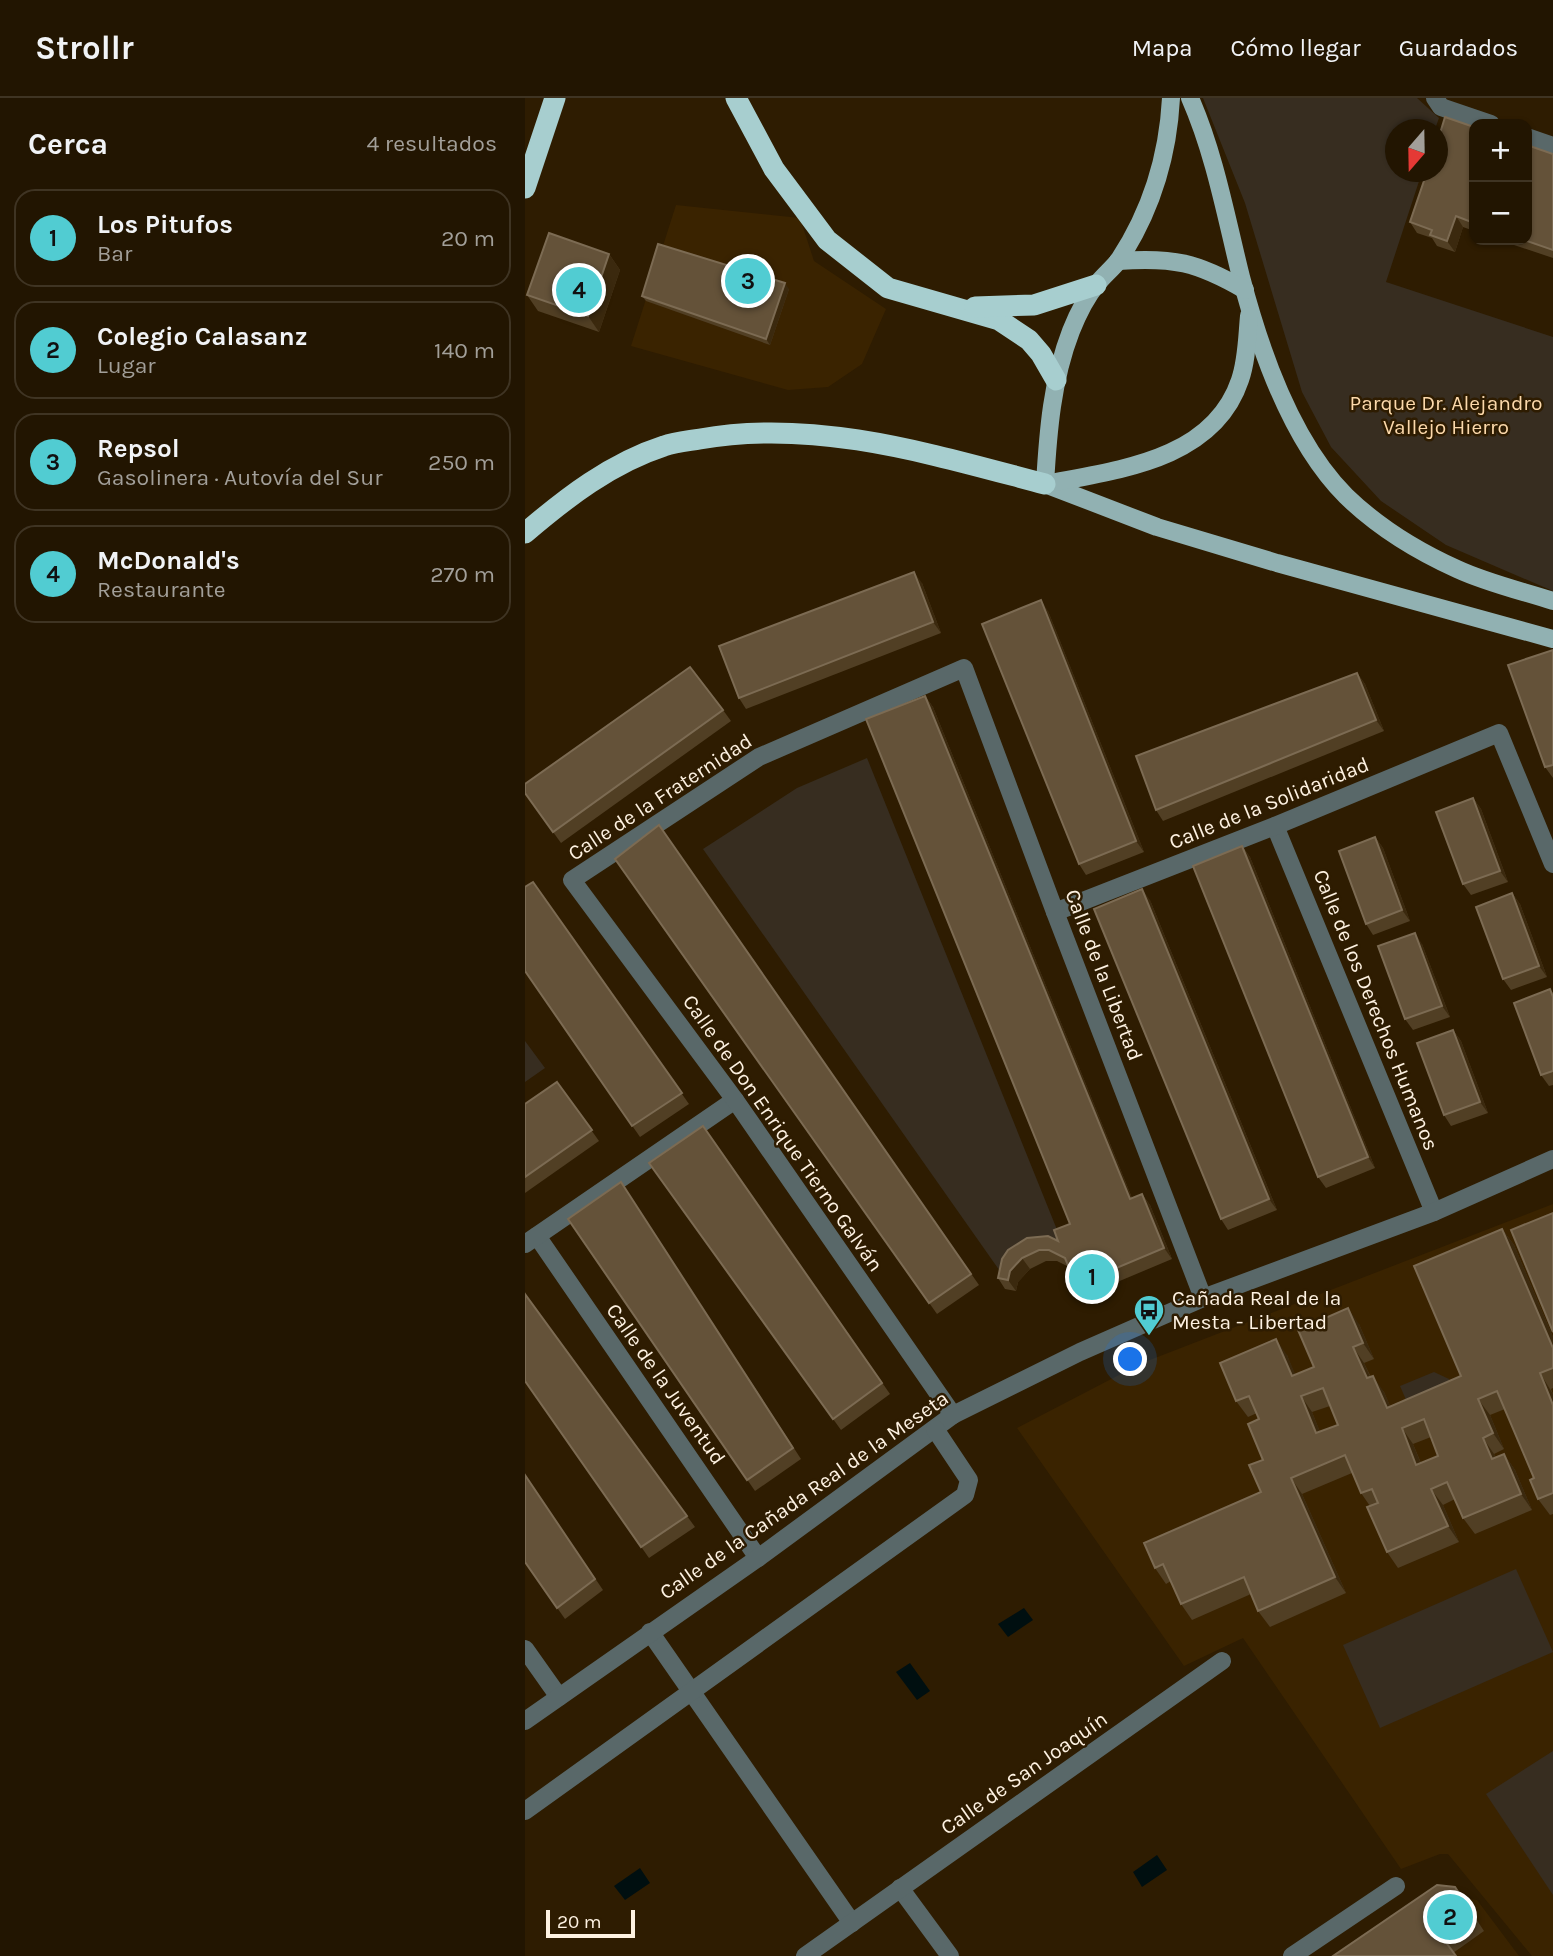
<!DOCTYPE html>
<html lang="es">
<meta charset="utf-8">
<style>
:root{--surface:#221501;--page:#2a1e0b;--text:#f1f3f6;--muted:#a29f99;--line:#3f3423;--accent:#51ccd2}
body{margin:0;font-family:Karla,sans-serif;background:var(--page);color:var(--text)}
.controls{position:absolute;right:21px;top:21px;display:grid;overflow:hidden;border-radius:14px;box-shadow:0 2px 5px #0004}
.controls button{width:63px;height:63px;display:grid;place-items:center;padding:0;border:0;border-bottom:2px solid var(--line);background:var(--surface);color:var(--text);font:35px sans-serif}
.compass{position:absolute;left:860px;top:21px;width:63px;height:63px;border-radius:50%;background:var(--surface);box-shadow:0 2px 5px #0004;rotate:200deg}
.scale{position:absolute;left:21px;bottom:18px;width:89px;box-sizing:border-box;padding-left:7px;border:4px solid #fef2e2;border-top:0;font-size:19px;line-height:24px;white-space:nowrap;color:#fef2e2;-webkit-text-stroke:5px #2e1c01;paint-order:stroke}
.you{position:absolute;left:606px;top:1262px;width:24px;height:24px;margin:-18px;border:5px solid #fff;border-radius:50%;background:#1a73e8;box-shadow:0 0 0 10px #1a73e833}
.badge{display:grid;place-items:center;width:46px;height:46px;border-radius:50%;background:var(--accent);color:#111;font-size:23px;font-weight:700}
.pin{position:absolute;translate:-50% -50%;border:4px solid #fff;box-shadow:0 2px 7px #0006}
.list{margin:0;padding:0;list-style:none}
h2{display:flex;justify-content:space-between;align-items:center;height:91px;margin:0;padding:0 28px;font-size:30px}
h2 small{font-size:23px;font-weight:400;color:var(--muted)}
.list li{display:grid;grid-template-columns:46px 1fr auto;gap:21px;align-items:center;box-sizing:border-box;height:98px;margin:0 14px 14px;padding:0 14px;border:2px solid var(--line);border-radius:21px}
.list b{display:block;font-size:26px;white-space:nowrap}
.list p{margin:0;font-size:23px;white-space:nowrap;color:var(--muted)}
.list em{font-size:23px;font-style:normal;color:var(--muted)}
.map{position:relative;flex:none;width:1028px;height:1858px;overflow:hidden}
header{display:flex;align-items:center;gap:42px;box-sizing:border-box;height:98px;padding:0 35px;background:var(--surface);border-bottom:2px solid var(--line)}
header strong{font-size:33px}
nav{display:flex;gap:38px;margin-inline-start:auto;font-size:24px}
main{display:flex}
aside{flex:1;background:var(--surface)}
.map>svg:first-child{display:block}
.built{fill:#3a2300}
.green{fill:#372d20}
.water{fill:#000f10}
.lines{fill:none;stroke-linecap:round;stroke-linejoin:round}
.minor{stroke:#596869;stroke-width:18}
.major{stroke:#91b1b2;stroke-width:18}
.highway{stroke:#a7cecf;stroke-width:21}
.wall{fill:#513f24;fill-rule:evenodd}
.shaded-wall{fill:#3b290e}
.building{fill:#645239;stroke:#7c6b53;stroke-width:2;fill-rule:evenodd}
.labels{text-anchor:middle;stroke-width:5;stroke-linejoin:round;paint-order:stroke}
.park-label{font-size:21px;fill:#fcd9ab;stroke:#2e1c01}
.street-label{font-size:21px;fill:#fef2e2;stroke:#2e1c01}
.poi-label{font-size:21px;fill:#fef2e2;stroke:#2e1c01;text-anchor:start}
</style>
<header>
<strong>Strollr</strong>
<nav><a>Mapa</a><a>Cómo llegar</a><a>Guardados</a></nav>
</header>
<main>
<aside>
<h2>Cerca<small>4 resultados</small></h2>
<ul class="list">
<li><span class="badge">1</span><div><b>Los Pitufos</b><p>Bar</p></div><em>20 m</em></li>
<li><span class="badge">2</span><div><b>Colegio Calasanz</b><p>Lugar</p></div><em>140 m</em></li>
<li><span class="badge">3</span><div><b>Repsol</b><p>Gasolinera · Autovía del Sur</p></div><em>250 m</em></li>
<li><span class="badge">4</span><div><b>McDonald's</b><p>Restaurante</p></div><em>270 m</em></li>
</ul>
</aside>
<div class="map">
<svg width="1028" height="1858" viewBox="0 0 1028 1858">
<rect width="100%" height="100%" fill="#2e1c01"/>
<g class="built">
<path d="M 151,107 L 275,120 L 289,163 L 361,211 L 337,266 L 303,289 L 263,292 L 106,248 Z"/>
<path d="M 1028,1106 L 1028,1858 L 1007,1858 L 923,1756 L 915,1756 L 876,1771 L 718,1540 L 659,1568 L 492,1330 L 617,1265 Z"/>
<path d="M 911,1797 L 952,1802 L 994,1858 L 817,1858 Z"/>
</g>
<g class="green">
<path d="M 678,0 L 892,0 L 914,20 L 910,31 L 870,32 L 870,74 L 897,74 L 861,184 L 1028,239 L 1028,493 L 921,447 L 856,403 L 806,349 L 777,294 L 720,105 Z"/>
<path d="M 342,660 L 541,1154 L 477,1176 L 178,751 L 272,690 Z"/>
<path d="M 0,943 L 20,970 L 0,984 Z"/>
<path d="M 909,1274 L 924,1281 L 930,1292 L 885,1311 L 875,1288 Z"/>
<path d="M 991,1471 L 1028,1554 L 855,1630 L 818,1547 Z"/>
<path d="M 1028,1653 L 1028,1797 L 961,1696 Z"/>
</g>
<g class="water">
<path d="M 499,1510 L 508,1522 L 483,1539 L 473,1526 Z"/>
<path d="M 385,1565 L 405,1593 L 392,1602 L 371,1574 Z"/>
<path d="M 632,1757 L 642,1772 L 617,1789 L 608,1774 Z"/>
<path d="M 115,1770 L 125,1785 L 100,1802 L 89,1788 Z"/>
</g>
<g class="lines">
<g class="minor">
<path d="M 910,0 L 916,9 L 966,26"/>
<path d="M 1002,39 L 1028,48"/>
<path d="M 750,728 L 909,1114"/>
<path d="M 530,814 L 750,728 L 974,635 L 1028,766"/>
<path d="M 12,1138 L 233,1460"/>
<path d="M 0,1146 L 210,1002"/>
<path d="M 428,1317 L 210,1002 L 47,782 L 234,659 L 439,570 L 530,814 L 678,1200"/>
<path d="M 125,1534 L 327,1825"/>
<path d="M 0,1551 L 34,1599"/>
<path d="M 0,1623 L 233,1460 L 428,1317 L 555,1254 L 678,1200 L 909,1114 L 1028,1061"/>
<path d="M 0,1713 L 440,1397 L 444,1382 L 410,1331"/>
<path d="M 375,1790 L 425,1858"/>
<path d="M 280,1858 L 697,1563"/>
<path d="M 767,1858 L 871,1788"/>
</g>
<g class="major">
<path d="M 665,0 C 690,57 701,119 716,179 C 735,252 767,344 821,398 C 853,429 892,453 932,471 C 962,485 997,493 1028,503"/>
<path d="M 593,163 C 648,159 672,164 720,192"/>
<path d="M 520,386 L 632,429 L 752,465 L 1028,541"/>
<path d="M 520,386 C 523,334 527,282 546,233 C 552,218 562,198 572,186 C 579,177 588,170 594,162 C 626,113 643,58 646,0"/>
<path d="M 520,386 C 591,372 688,363 715,282 C 722,262 722,239 724,218"/>
</g>
<g class="highway">
<path d="M 211,0 L 249,71 L 302,142 L 363,190 L 474,222 L 504,242 L 516,256 L 531,282"/>
<path d="M 0,90 L 30,0"/>
<path d="M 450,209 L 509,207 L 571,187"/>
<path d="M 0,435 C 41,400 86,365 139,348 C 150,344 163,343 175,341 C 291,320 409,357 520,386"/>
</g>
</g>
<g class="wall">
<path d="M 949,29 L 949,133 L 938,129 L 930,154 L 912,148 L 907,140 L 892,135 L 885,124 Z"/>
<path d="M 1028,56 L 1028,160 L 974,142 L 1002,142 Z"/>
<path d="M 84,156 L 95,172 L 74,234 L 13,213 L 2,197 Z"/>
<path d="M 264,191 L 245,247 L 121,203 L 117,198 Z"/>
<path d="M 397,485 L 416,535 L 221,611 L 214,600 Z"/>
<path d="M 523,513 L 619,754 L 561,777 L 554,766 Z"/>
<path d="M 1028,552 L 1028,680 L 1020,669 Z"/>
<path d="M 832,575 L 840,586 L 859,633 L 638,723 L 631,712 Z"/>
<path d="M 400,598 L 408,609 L 607,1100 L 617,1096 L 625,1107 L 647,1161 L 559,1198 L 551,1187 L 544,1169 L 532,1163 L 521,1163 L 505,1171 L 493,1184 L 491,1193 L 480,1191 L 473,1180 L 523,1138 L 533,1143 L 545,1126 Z"/>
<path d="M 198,612 L 206,623 L 36,745 L 0,695 Z"/>
<path d="M 948,700 L 956,711 L 983,784 L 946,797 L 938,786 Z"/>
<path d="M 134,727 L 454,1187 L 412,1216 L 90,761 Z"/>
<path d="M 850,739 L 858,750 L 885,823 L 848,837 L 841,826 Z"/>
<path d="M 717,748 L 725,759 L 850,1070 L 801,1090 L 793,1079 Z"/>
<path d="M 8,784 L 164,1006 L 115,1039 L 0,873 Z"/>
<path d="M 987,795 L 995,806 L 1022,879 L 986,892 L 978,881 Z"/>
<path d="M 625,802 L 752,1112 L 703,1132 L 696,1121 Z"/>
<path d="M 897,846 L 925,919 L 888,932 L 880,921 Z"/>
<path d="M 1025,891 L 1028,895 L 1028,987 L 1024,988 L 1016,977 Z"/>
<path d="M 928,932 L 936,943 L 963,1015 L 926,1028 L 919,1017 Z"/>
<path d="M 32,984 L 74,1043 L 0,1095 L 0,1006 Z"/>
<path d="M 178,1028 L 365,1296 L 316,1332 L 124,1065 Z"/>
<path d="M 103,1095 L 276,1361 L 230,1393 L 43,1121 Z"/>
<path d="M 977,1131 L 989,1147 L 1028,1239 L 1028,1290 L 1026,1291 L 1028,1296 L 1028,1416 L 1025,1417 L 1013,1401 L 1009,1380 L 980,1311 L 965,1317 L 979,1351 L 969,1356 L 971,1360 L 979,1356 L 990,1372 L 1007,1412 L 950,1436 L 938,1420 L 930,1401 L 918,1407 L 934,1444 L 873,1470 L 862,1454 L 845,1408 L 836,1395 L 827,1375 L 777,1396 L 821,1495 L 745,1529 L 733,1513 L 726,1496 L 667,1522 L 656,1506 L 646,1483 L 641,1486 L 630,1470 L 736,1394 L 738,1362 L 734,1321 L 732,1315 L 723,1319 L 711,1303 L 762,1257 L 770,1277 L 789,1269 L 834,1226 L 849,1261 L 839,1265 L 846,1279 L 859,1294 L 865,1308 L 936,1278 ZM 805,1308 L 813,1327 L 795,1334 L 787,1314 ZM 906,1339 L 913,1358 L 896,1365 L 888,1346 Z"/>
<path d="M 0,1196 L 170,1429 L 124,1460 L 0,1283 Z"/>
<path d="M 0,1377 L 78,1492 L 40,1521 L 0,1464 Z"/>
<path d="M 930,1789 L 959,1833 L 928,1855 L 808,1858 Z"/>
</g>
<g class="shaded-wall">
<path d="M 931,118 L 938,129 L 930,154 L 922,143 Z"/>
<path d="M 84,156 L 95,172 L 74,234 L 63,218 Z"/>
<path d="M 260,185 L 264,191 L 245,247 L 241,241 Z"/>
<path d="M 389,474 L 397,485 L 416,535 L 408,524 Z"/>
<path d="M 516,502 L 523,513 L 619,754 L 611,743 Z"/>
<path d="M 832,575 L 840,586 L 859,633 L 851,622 Z"/>
<path d="M 400,598 L 408,609 L 612,1112 L 605,1101 Z"/>
<path d="M 948,700 L 956,711 L 983,784 L 975,773 Z"/>
<path d="M 850,739 L 858,750 L 885,823 L 877,812 Z"/>
<path d="M 717,748 L 725,759 L 850,1070 L 843,1059 Z"/>
<path d="M 617,791 L 625,802 L 752,1112 L 744,1101 Z"/>
<path d="M 987,795 L 995,806 L 1022,879 L 1014,868 Z"/>
<path d="M 890,835 L 897,846 L 925,919 L 917,908 Z"/>
<path d="M 928,932 L 936,943 L 963,1015 L 955,1004 Z"/>
<path d="M 617,1096 L 625,1107 L 647,1161 L 639,1150 Z"/>
<path d="M 977,1131 L 989,1147 L 1028,1239 L 1028,1250 Z"/>
<path d="M 497,1160 L 505,1171 L 493,1184 L 491,1193 L 483,1182 L 485,1173 Z"/>
<path d="M 823,1210 L 834,1226 L 849,1261 L 838,1245 Z"/>
<path d="M 751,1241 L 762,1257 L 778,1294 L 767,1278 Z"/>
<path d="M 828,1249 L 839,1265 L 853,1296 L 842,1280 Z"/>
<path d="M 1015,1275 L 1028,1296 L 1028,1307 Z"/>
<path d="M 848,1278 L 859,1294 L 873,1326 L 862,1310 Z"/>
<path d="M 776,1298 L 787,1314 L 802,1351 L 791,1335 Z"/>
<path d="M 953,1301 L 965,1317 L 979,1351 L 968,1335 Z"/>
<path d="M 877,1330 L 888,1346 L 903,1383 L 891,1367 Z"/>
<path d="M 958,1340 L 969,1356 L 978,1377 L 967,1361 Z"/>
<path d="M 979,1356 L 990,1372 L 1007,1412 L 996,1396 Z"/>
<path d="M 766,1380 L 777,1396 L 821,1495 L 810,1479 Z"/>
<path d="M 906,1391 L 918,1407 L 934,1444 L 923,1428 Z"/>
</g>
<g class="building">
<path d="M 920,19 L 949,29 L 949,125 L 931,118 L 922,143 L 905,137 L 907,132 L 885,124 L 902,74 L 913,74 L 913,42 Z"/>
<path d="M 1002,47 L 1028,56 L 1028,152 L 999,142 L 1002,142 Z"/>
<path d="M 24,135 L 84,156 L 63,218 L 2,197 Z"/>
<path d="M 133,146 L 260,185 L 241,241 L 117,198 Z"/>
<path d="M 389,474 L 408,524 L 214,600 L 194,548 Z"/>
<path d="M 516,502 L 611,743 L 554,766 L 457,526 Z"/>
<path d="M 1028,552 L 1028,667 L 1020,669 L 983,567 Z"/>
<path d="M 165,569 L 198,612 L 28,734 L 0,695 L 0,686 Z"/>
<path d="M 832,575 L 851,622 L 631,712 L 611,658 Z"/>
<path d="M 400,598 L 605,1101 L 617,1096 L 639,1150 L 551,1187 L 540,1160 L 524,1152 L 514,1152 L 497,1160 L 485,1173 L 483,1182 L 473,1180 L 477,1161 L 483,1152 L 502,1140 L 523,1138 L 533,1143 L 529,1132 L 545,1126 L 341,621 Z"/>
<path d="M 948,700 L 975,773 L 938,786 L 911,714 Z"/>
<path d="M 134,727 L 446,1176 L 404,1205 L 90,761 Z"/>
<path d="M 850,739 L 877,812 L 841,826 L 814,753 Z"/>
<path d="M 717,748 L 843,1059 L 793,1079 L 668,768 Z"/>
<path d="M 8,784 L 157,995 L 107,1028 L 0,873 L 0,789 Z"/>
<path d="M 617,791 L 744,1101 L 696,1121 L 569,811 Z"/>
<path d="M 987,795 L 1014,868 L 978,881 L 951,809 Z"/>
<path d="M 890,835 L 917,908 L 880,921 L 853,848 Z"/>
<path d="M 1025,891 L 1028,899 L 1028,973 L 1016,977 L 989,905 Z"/>
<path d="M 928,932 L 955,1004 L 919,1017 L 892,945 Z"/>
<path d="M 32,984 L 67,1032 L 0,1079 L 0,1006 Z"/>
<path d="M 178,1028 L 357,1285 L 308,1321 L 124,1065 Z"/>
<path d="M 96,1084 L 268,1350 L 222,1382 L 43,1121 Z"/>
<path d="M 1028,1115 L 1028,1234 L 986,1132 Z"/>
<path d="M 977,1131 L 1028,1250 L 1028,1270 L 1015,1275 L 1028,1307 L 1028,1395 L 1013,1401 L 1005,1382 L 1009,1380 L 972,1293 L 953,1301 L 968,1335 L 958,1340 L 967,1361 L 979,1356 L 996,1396 L 938,1420 L 922,1384 L 906,1391 L 923,1428 L 862,1454 L 842,1409 L 853,1405 L 847,1391 L 836,1395 L 820,1357 L 766,1380 L 810,1479 L 733,1513 L 719,1479 L 656,1506 L 638,1466 L 630,1470 L 619,1445 L 736,1394 L 724,1367 L 738,1362 L 723,1326 L 734,1321 L 724,1298 L 711,1303 L 695,1265 L 751,1241 L 767,1278 L 789,1269 L 773,1232 L 823,1210 L 838,1245 L 828,1249 L 842,1280 L 848,1278 L 862,1310 L 936,1278 L 889,1168 ZM 798,1290 L 813,1327 L 791,1335 L 776,1298 ZM 899,1321 L 913,1358 L 891,1367 L 877,1330 Z"/>
<path d="M 0,1196 L 162,1418 L 116,1449 L 0,1283 Z"/>
<path d="M 0,1377 L 70,1481 L 32,1510 L 0,1464 Z"/>
<path d="M 912,1787 L 930,1789 L 948,1817 L 917,1839 L 931,1858 L 808,1858 Z"/>
</g>
<defs>
<g id="bus-pin" transform="scale(1.575)"><path d="M0 17L-7.5 6A9.5 9.5 0 1 1 7.5 6Z" fill="#51ccd2" stroke="#2e1c01"/><path d="M-5-6H5V4H4V6H2V4H-2V6H-4V4H-5ZM-3.5-4V0h7V-4ZM-3.5 1.2v1.5H-2V1.2ZM2 1.2v1.5H3.5V1.2Z" fill="#111"/></g>
</defs>
<g fill-rule="evenodd">
<use href="#bus-pin" x="624" y="1212"/>
</g>
<g class="labels">
<g class="park-label">
<text x="921" y="312">Parque Dr. Alejandro<tspan x="921" dy="24">Vallejo Hierro</tspan></text>
</g>
<g class="street-label">
<text transform="translate(135 699) rotate(-33)" y="7">Calle de la Fraternidad</text>
<text transform="translate(744 705) rotate(-22)" y="7">Calle de la Solidaridad</text>
<text transform="translate(579 877) rotate(69)" y="7">Calle de la Libertad</text>
<text transform="translate(851 912) rotate(68)" y="7">Calle de los Derechos Humanos</text>
<text transform="translate(258 1035) rotate(55)" y="7">Calle de Don Enrique Tierno Galván</text>
<text transform="translate(141 1286) rotate(55)" y="7">Calle de la Juventud</text>
<text transform="translate(279 1397) rotate(-35)" y="7">Calle de la Cañada Real de la Meseta</text>
<text transform="translate(499 1675) rotate(-35)" y="7">Calle de San Joaquín</text>
</g>
<g class="poi-label">
<text x="647" y="1207">Cañada Real de la<tspan x="647" dy="24">Mesta - Libertad</tspan></text>
</g>
</g>
</svg>
<div class="controls">
<button>+</button>
<button>−</button>
</div>
<svg class="compass" viewBox="-18 -18 36 36"><path d="M0-13l5 13h-10z" fill="#e53935"/><path d="M0 13l5-13h-10z" fill="#a29f99"/></svg>
<div class="scale">20 m</div>
<div class="you"></div>
<div class="pin badge" style="left:567px;top:1179px">1</div>
<div class="pin badge" style="left:925px;top:1819px">2</div>
<div class="pin badge" style="left:223px;top:183px">3</div>
<div class="pin badge" style="left:54px;top:192px">4</div>
</div>
</main>
